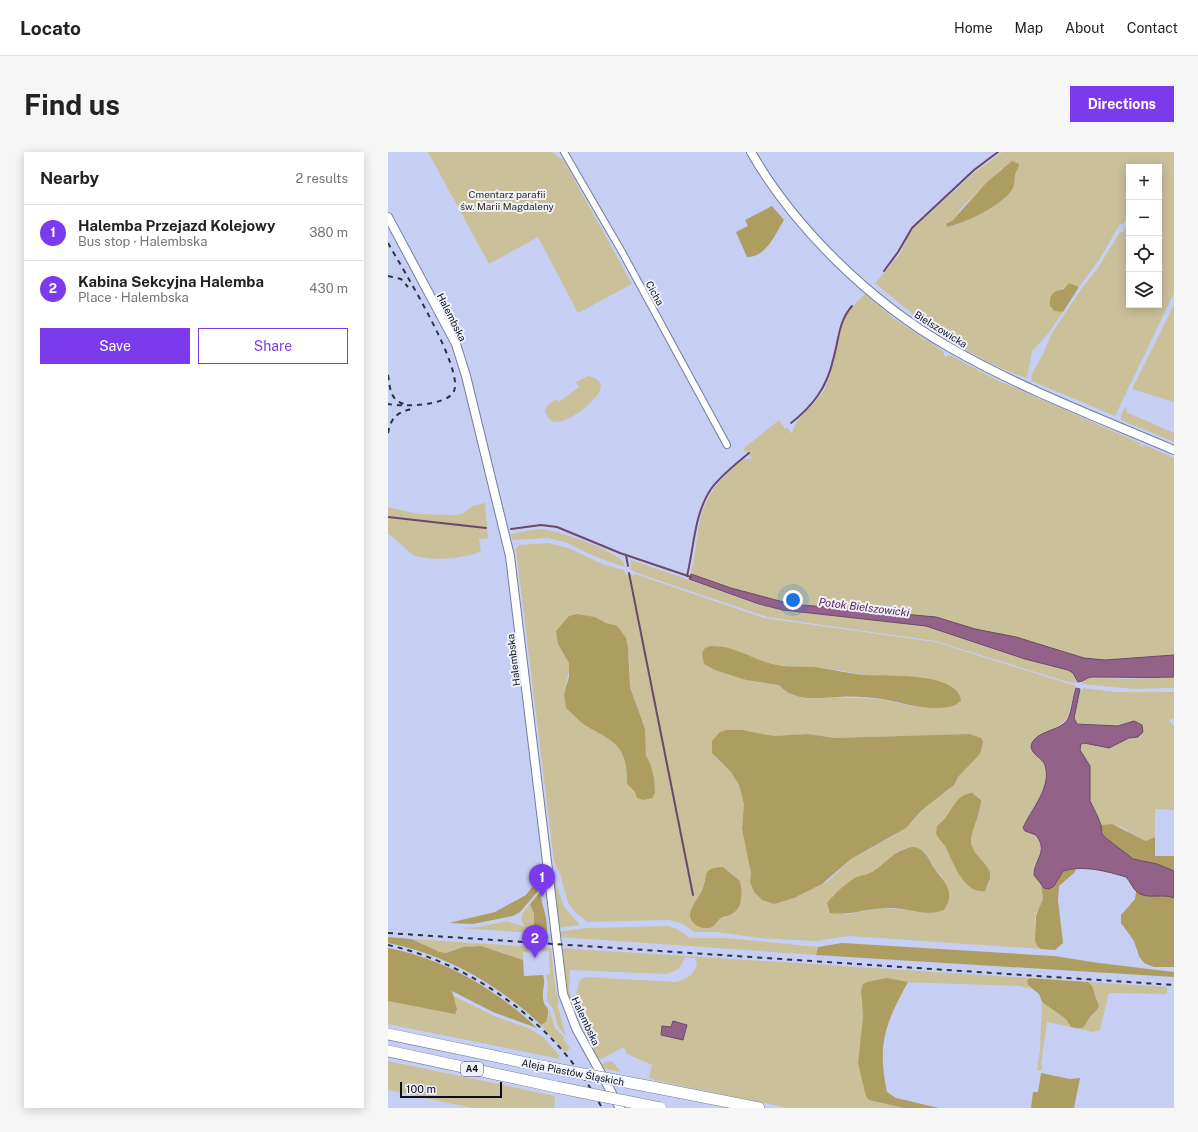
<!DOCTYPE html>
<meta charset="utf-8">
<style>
:root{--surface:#fff;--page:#f6f6f6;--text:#222;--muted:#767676;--line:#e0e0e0;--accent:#7c3aed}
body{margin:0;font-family:"Public Sans",sans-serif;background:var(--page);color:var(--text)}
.controls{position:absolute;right:12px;top:12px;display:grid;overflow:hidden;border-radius:0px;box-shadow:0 2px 10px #0003}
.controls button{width:36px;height:36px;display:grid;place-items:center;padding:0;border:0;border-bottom:1px solid var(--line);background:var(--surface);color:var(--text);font:20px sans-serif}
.scale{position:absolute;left:12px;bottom:10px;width:102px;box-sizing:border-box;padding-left:4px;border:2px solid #0d0f1c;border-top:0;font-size:11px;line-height:14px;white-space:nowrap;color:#0d0f1c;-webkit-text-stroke:3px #eef1fc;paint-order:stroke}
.you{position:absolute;left:405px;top:448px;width:14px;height:14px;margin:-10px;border:3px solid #fff;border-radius:50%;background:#1a73e8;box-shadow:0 0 0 6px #1a73e833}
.badge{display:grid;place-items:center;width:26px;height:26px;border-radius:50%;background:var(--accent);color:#fff;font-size:13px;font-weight:700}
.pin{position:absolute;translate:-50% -33px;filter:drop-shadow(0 1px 2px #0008)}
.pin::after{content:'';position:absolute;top:21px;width:14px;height:12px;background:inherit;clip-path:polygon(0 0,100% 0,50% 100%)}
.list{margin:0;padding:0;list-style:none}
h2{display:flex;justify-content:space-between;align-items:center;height:52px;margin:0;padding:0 16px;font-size:17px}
h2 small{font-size:13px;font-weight:400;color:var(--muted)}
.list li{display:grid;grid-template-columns:26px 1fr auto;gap:12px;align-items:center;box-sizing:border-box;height:56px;padding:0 16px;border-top:1px solid var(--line)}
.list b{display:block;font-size:15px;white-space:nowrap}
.list p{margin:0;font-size:13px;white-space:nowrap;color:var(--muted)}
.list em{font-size:13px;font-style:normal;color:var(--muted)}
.actions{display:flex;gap:8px;padding:12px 16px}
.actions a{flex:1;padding:9px 0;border:1px solid var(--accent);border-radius:0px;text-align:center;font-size:14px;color:var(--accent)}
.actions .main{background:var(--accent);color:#fff}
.icon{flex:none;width:22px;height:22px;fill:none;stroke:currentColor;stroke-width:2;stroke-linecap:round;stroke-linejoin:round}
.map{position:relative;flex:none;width:786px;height:956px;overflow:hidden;border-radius:0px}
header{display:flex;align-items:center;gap:24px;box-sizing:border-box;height:56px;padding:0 20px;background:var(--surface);border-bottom:1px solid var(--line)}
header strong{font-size:19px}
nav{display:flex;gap:22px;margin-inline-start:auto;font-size:14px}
.intro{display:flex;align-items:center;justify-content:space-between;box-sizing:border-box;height:96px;padding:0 24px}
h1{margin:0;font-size:28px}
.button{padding:10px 18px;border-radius:0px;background:var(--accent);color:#fff;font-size:14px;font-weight:700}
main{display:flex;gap:24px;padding:0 24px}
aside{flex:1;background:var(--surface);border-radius:0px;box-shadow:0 2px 10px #0003}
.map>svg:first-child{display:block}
.green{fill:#cac09a;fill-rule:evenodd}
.forest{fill:#ae9d60}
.water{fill:#936288;stroke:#6b4968}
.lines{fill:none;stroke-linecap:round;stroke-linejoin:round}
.stream{stroke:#6b4968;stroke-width:2}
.street-casing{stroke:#747c9d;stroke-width:8}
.secondary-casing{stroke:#747c9d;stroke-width:10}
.highway-casing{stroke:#747c9d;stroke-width:12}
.street{stroke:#fff;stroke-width:6}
.secondary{stroke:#fff;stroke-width:8}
.highway{stroke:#fff;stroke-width:11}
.rail{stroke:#2e3243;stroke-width:2;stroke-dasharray:5 5;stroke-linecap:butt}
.highway-bridge-casing{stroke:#747c9d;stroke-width:12;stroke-linecap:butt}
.highway-bridge{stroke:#fff;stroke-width:11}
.labels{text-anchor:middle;stroke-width:4;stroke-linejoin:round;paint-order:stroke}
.shield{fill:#eef1fc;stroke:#50535f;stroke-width:1}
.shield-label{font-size:9px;font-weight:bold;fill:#0d0f1c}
.park-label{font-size:10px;fill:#342c0f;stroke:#eef1fc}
.street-label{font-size:10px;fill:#0d0f1c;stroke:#eef1fc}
.water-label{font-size:11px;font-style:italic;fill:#581a4e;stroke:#eef1fc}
</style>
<header>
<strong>Locato</strong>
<nav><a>Home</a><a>Map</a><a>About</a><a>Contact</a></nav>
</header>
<div class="intro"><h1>Find us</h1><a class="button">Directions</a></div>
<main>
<aside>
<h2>Nearby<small>2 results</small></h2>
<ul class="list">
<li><span class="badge">1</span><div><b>Halemba Przejazd Kolejowy</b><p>Bus stop · Halembska</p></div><em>380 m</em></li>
<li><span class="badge">2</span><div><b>Kabina Sekcyjna Halemba</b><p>Place · Halembska</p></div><em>430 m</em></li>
</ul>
<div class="actions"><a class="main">Save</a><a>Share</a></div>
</aside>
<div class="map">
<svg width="786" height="956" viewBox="0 0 786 956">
<rect width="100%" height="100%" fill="#c6cff3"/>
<g class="green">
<path d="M 40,0 L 164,0 L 176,9 L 244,132 L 190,161 L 150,85 L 101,112 Z"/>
<path d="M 614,0 L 786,0 L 786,141 L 727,264 L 644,229 L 643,224 L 655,202 L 664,181 L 694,136 L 710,116 L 732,80 L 736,80 L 741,71 L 741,153 L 771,153 L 771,15 L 741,15 L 741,64 L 735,72 L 732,72 L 711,108 L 691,135 C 676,133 659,139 663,157 L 666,159 L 675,160 L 660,182 L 644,199 L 639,226 C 585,209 529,167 487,131 L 512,102 L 521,81 L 529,73 L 587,20 ZM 631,15 L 628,19 L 625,35 L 593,62 L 568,73 L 564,69 L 575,54 L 613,17 Z"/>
<path d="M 477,142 L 505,166 L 555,199 L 557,206 L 561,203 L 611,229 L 752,291 L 753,295 L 757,293 L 786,306 L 786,503 L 717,508 L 696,506 L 607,481 L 510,462 L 403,452 L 343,436 L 303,422 C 309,398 308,370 319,348 C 327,331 342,319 356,307 L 365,307 L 355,297 L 391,268 L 397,277 L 399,275 L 404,282 C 407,264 428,254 436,238 C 448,216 446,190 456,168 C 460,158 469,150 477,142 Z"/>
<path d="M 786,153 L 786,250 L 744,237 Z"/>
<path d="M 200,224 C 236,230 186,269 170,270 C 163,271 159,265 157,259 L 159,254 L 168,247 L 171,250 L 191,235 L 188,230 Z"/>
<path d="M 737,255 L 739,256 L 738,260 L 786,281 L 786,290 L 733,268 L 733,264 Z"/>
<path d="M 97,351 L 100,386 L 91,387 L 93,399 C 80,407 36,410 24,402 C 15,396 11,388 0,382 L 0,355 L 30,362 L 67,363 L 74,362 L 85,354 Z"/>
<path d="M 150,377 C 167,377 228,398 236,411 L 236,415 L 206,404 L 177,390 L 160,386 L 125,388 L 123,382 Z"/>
<path d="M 161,391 L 183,397 L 214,412 L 236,418 L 238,424 L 240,422 L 243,422 L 245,424 L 247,422 L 376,466 L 547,490 L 688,534 L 679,567 L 666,577 L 648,585 L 644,599 C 647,604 654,607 657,612 C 667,635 637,659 637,679 L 648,683 C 660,700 646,707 646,723 C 653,731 658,743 653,754 C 651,758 648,761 647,766 C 646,775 648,785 649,794 L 653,797 L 461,784 L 428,789 L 371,786 L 328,780 L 306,780 L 295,772 L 282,768 L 200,770 L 188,761 L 180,751 L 173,725 L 166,709 L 128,397 L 131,393 ZM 189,462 L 207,465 L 218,471 L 227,473 L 241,502 L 242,535 L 257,577 L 258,604 L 264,620 L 267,641 L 247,640 L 239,632 C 238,594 232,591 200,575 C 192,571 185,562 178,556 L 176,541 L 181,519 L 181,511 L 177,503 L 176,470 L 181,464 ZM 323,494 L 337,495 L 385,513 L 437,516 L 479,523 L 510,523 L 545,528 L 547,555 L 522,554 L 492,547 L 407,544 L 395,538 L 391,533 L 358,528 L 327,518 ZM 354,578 L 386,584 L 420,582 L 447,586 L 581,582 L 592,602 L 570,625 L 561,638 L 549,646 L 534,658 L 524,670 L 507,683 L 463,707 L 440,729 L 406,746 L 386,752 L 374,748 L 366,740 L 363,731 L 363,722 L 354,677 L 356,652 L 351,633 L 343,620 L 327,605 ZM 569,648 L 593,654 C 590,667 578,688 586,700 C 592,707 598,712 602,720 L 600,734 L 579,731 L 572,723 L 556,692 L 553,670 L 558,666 ZM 516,696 L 537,700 L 547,717 L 553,723 L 559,754 L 551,760 L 494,756 L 456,763 L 444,744 L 468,726 L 482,721 ZM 340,718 L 352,729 L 354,748 L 345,762 L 333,766 L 324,775 L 312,775 L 305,755 L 316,735 L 317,724 Z"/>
<path d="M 243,408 L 371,452 L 395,458 L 538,474 L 637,507 L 680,518 L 685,521 L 690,530 L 689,531 L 680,530 L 547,489 L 379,465 L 249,421 L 242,417 Z"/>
<path d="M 702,525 L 737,527 L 786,525 L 786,536 L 746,537 L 693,532 L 698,526 Z"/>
<path d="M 695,536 L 728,540 L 786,540 L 786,566 L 781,569 L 786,574 L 786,658 L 767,657 L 767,685 L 758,689 L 733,675 L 724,673 L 713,673 L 702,649 L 702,614 L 692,598 L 693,592 C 702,588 709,596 718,596 C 726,596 738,586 750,585 L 741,571 L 730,574 L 687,571 L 686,566 L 692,537 L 694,540 Z"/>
<path d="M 165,723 L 176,755 L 192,773 L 170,776 Z"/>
<path d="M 142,752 L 147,765 L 145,776 L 159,782 L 70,776 L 91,775 L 119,769 L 137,775 C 130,764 134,762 142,752 Z"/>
<path d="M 280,774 L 289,777 L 302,786 L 339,786 L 430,795 L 428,803 L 171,785 L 171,780 L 198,776 Z"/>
<path d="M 23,787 L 163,796 L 167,833 L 171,851 L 169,852 L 178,884 L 170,875 L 165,857 L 159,849 L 160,833 L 158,823 L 162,822 L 161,799 L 135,800 L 135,808 L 87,794 L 67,797 L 58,801 L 52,800 Z"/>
<path d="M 173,796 L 642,826 L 639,828 L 640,833 L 644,837 L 631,834 L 514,830 L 504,827 L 473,845 L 475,865 L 470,911 L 481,948 L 516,956 L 400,956 L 266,928 L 261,925 L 264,913 L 239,902 L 236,895 L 213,907 L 208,905 C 196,882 181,854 192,828 L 198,825 L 288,830 C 298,827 305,824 309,813 L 307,806 L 297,805 L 291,817 L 278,822 L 182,818 L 181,837 L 185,856 L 178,837 Z"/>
<path d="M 700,830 L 779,835 L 779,842 L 721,841 L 712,878 L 705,880 L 688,876 L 692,876 L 706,862 L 710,847 Z"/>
<path d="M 64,843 L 106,864 L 140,876 L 155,885 L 172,904 L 170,905 L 172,907 L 0,872 L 0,849 L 69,857 Z"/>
<path d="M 654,850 L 678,867 L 683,875 L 659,870 L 653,913 L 655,917 L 649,919 L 652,896 Z"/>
<path d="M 161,856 L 167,876 L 176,885 L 175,888 L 182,896 L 177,900 L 153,873 L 158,870 L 161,863 Z"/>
<path d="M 0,909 L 167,944 L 166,956 L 84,956 L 0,938 Z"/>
<path d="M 220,909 L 225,910 L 233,920 L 214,916 L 214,912 Z"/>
</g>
<g class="forest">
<path d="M 624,9 L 631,12 C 631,16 629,17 628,20 C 626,25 627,31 625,36 C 615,53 578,71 559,75 L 558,72 L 564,69 L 599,30 Z"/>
<path d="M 384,54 L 396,68 C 387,82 379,105 359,105 L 348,80 L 360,74 L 357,68 Z"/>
<path d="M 681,131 L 691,135 L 675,160 L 666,159 L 662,154 C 661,142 665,139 676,137 Z"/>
<path d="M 189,462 L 207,465 L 218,471 L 227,473 L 231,476 L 238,486 L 240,496 L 242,535 L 257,577 L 258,604 L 262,611 L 266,626 L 267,641 L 264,646 L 255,648 L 249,646 L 247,640 L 239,632 C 239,596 230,591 200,575 C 192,571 185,562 178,556 L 176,542 L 181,525 L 181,511 L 170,492 L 168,479 L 181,464 Z"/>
<path d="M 323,494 C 345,493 364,507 384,512 C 398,516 413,514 427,515 C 444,517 461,522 478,523 C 499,524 569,520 573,548 C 570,552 566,554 560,555 C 538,559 515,551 494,547 C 480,545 465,544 451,545 C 438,545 422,548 409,544 C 402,542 396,539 391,533 L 358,528 L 327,518 L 316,512 L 314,501 L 317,496 Z"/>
<path d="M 338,578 L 354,578 L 386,584 L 420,582 L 447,586 L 581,582 L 593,586 L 595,590 L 592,602 L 570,625 L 566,633 L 534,658 L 518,676 L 463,707 L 434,732 L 406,746 L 386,752 L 374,748 L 366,740 L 362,730 L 363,722 L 354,677 L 356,652 L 351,633 L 343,620 L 324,601 L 324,589 L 332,580 Z"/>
<path d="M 584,641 L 593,648 C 593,663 580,683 584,694 C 587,704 598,710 602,720 L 602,726 L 597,739 C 575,742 565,709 557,694 C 554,689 550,687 548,681 L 549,674 C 552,671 556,668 558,665 C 566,654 569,643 584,641 Z"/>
<path d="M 724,672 L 758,689 L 767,685 L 767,704 L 786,704 L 786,719 L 769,712 L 745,707 L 718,686 L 714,682 L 713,673 Z"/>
<path d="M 525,695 C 538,697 540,706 546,716 C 555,729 569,739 556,758 C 540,765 520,756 503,756 C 481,755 465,764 442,761 L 439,751 C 445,743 460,729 469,725 C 474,723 479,723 484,720 C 498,711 508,697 525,695 Z"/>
<path d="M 335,715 L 352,729 C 354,740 356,755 344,762 C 341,764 336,764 333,766 C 330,768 327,773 324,775 C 315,779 303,773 302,764 C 302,754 312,745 315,736 C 320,722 314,716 335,715 Z"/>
<path d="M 681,717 L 688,717 L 687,720 L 671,734 L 670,748 L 675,791 L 667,798 L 653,797 L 649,794 L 647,788 L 648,764 L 655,747 L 653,731 L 656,736 L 666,734 L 674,719 Z"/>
<path d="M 151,726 L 152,737 L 132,760 L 125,764 L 85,772 L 61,771 L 107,760 L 138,743 Z"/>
<path d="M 152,740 C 154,754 160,766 159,780 L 146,773 L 146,762 L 142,752 Z"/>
<path d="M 748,740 C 761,745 774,740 786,746 L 786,815 L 766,815 L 756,811 L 751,804 L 746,789 L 733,771 L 733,763 L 747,747 Z"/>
<path d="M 0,785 L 23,787 L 52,800 L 58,801 L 75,795 L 93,794 L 135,808 L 136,824 L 155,823 C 158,832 154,837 155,846 C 156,859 164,851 158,870 L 153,873 C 111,833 57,802 0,791 Z"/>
<path d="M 454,791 L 666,804 L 711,811 L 786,820 L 786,825 L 428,803 L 430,795 Z"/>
<path d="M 0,796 C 56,807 108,837 149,876 L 105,860 L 64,839 L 69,857 L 67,862 L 0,849 Z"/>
<path d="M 499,826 L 520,830 C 497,872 489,892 499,940 L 508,946 L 551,956 L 516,956 L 481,948 L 478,944 L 470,911 L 475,865 L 473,838 L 475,832 L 479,830 Z"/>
<path d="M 642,826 L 700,830 L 704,834 L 711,854 C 709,858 706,861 703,864 C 695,873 699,879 683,875 L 678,867 L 654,850 L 651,842 L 640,833 L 639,828 Z"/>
<path d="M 653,921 L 682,927 L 692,926 L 686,956 L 643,956 L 645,940 L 650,940 Z"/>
</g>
<g class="water">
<path d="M 303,422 L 343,436 L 403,452 L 548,465 L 587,477 L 628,485 L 696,506 L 717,508 L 786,503 L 786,525 C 758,526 731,525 704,525 C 698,525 696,530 690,530 L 685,521 L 680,518 L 637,507 L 538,474 L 395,458 L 371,452 L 301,427 Z"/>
<path d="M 688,536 L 692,537 L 686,566 L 689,572 L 730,574 L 746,569 L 754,573 L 755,580 L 750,585 L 741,586 L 721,596 L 696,591 L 693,592 L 692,598 L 702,614 L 702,649 L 709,663 L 713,673 L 714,682 L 718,686 L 745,707 L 769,712 L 786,719 L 786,746 C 775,741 759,748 749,740 C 745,737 742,729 738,725 C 718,719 695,713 675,719 L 666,734 L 661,737 L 656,736 L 646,723 C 646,707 661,700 648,683 L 637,679 L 635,676 C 643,657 664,636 657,613 C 654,605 644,604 643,594 C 647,578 672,580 680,567 C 684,558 685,545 688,536 Z"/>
<path d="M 285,869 L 299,873 L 295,888 L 273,883 L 274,874 L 283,875 Z"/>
</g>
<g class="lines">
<g class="stream">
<path d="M 496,119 L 510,100 L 524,76 L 586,18 L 610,0"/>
<path d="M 403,271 C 425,254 439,235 445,208 C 451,188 450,170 464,154"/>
<path d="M 0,365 L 98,376"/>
<path d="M 123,377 L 153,373 L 169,375 L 232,401 L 303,425"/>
<path d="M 238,403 L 240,414"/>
<path d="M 241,421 L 305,743"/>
<path d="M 299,424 C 306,396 306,362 323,337 C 333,323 348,312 361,301"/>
</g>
<g class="street-casing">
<path id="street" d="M 176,0 L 234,100 L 339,293"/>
</g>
<g class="secondary-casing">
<g id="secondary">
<path d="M 363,0 C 407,77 484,151 561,195 C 632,236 711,266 786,298"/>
<path d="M 0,65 L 68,192 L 78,224 L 122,404 L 175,842 L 188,876 L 232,956"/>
</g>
</g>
<g class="highway-casing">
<g id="highway">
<path d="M 0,882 L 158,915"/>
<path d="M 0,899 L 168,935"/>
<path d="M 259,934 L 371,956"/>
</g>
</g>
<use href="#street" class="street"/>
<use href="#secondary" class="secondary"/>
<use href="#highway" class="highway"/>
<g class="rail">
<path d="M 0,91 C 14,116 76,216 66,239 C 60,254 14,255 0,252"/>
<path d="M 0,124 L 13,127 L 20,135"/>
<path d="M 0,223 C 2,236 2,248 16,252"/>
<path d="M 0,281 C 3,266 8,261 23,257"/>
<path d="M 0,781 L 786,833"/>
<path d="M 0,793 C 89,813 171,875 214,956"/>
</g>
<g class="highway-bridge-casing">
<g id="highway-bridge">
<path d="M 158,915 L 259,934"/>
<path d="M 168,935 L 272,956"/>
</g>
</g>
<use href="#highway-bridge" class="highway-bridge"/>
</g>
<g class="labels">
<rect class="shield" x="73" y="910" width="22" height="14" rx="3"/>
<g class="shield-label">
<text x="84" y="920">A4</text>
</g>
<g class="park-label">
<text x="119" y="46">Cmentarz parafii<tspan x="119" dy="12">św. Marii Magdaleny</tspan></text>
</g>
<g class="street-label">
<text transform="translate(267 141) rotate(61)" y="4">Cicha</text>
<text transform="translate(64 165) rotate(63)" y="4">Halembska</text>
<text transform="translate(553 177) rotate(32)" y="4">Bielszowicka</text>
<text transform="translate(125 508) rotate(-97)" y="4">Halembska</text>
<text transform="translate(198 869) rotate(65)" y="4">Halembska</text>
<text transform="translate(185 920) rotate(11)" y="4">Aleja Piastów Śląskich</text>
</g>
<g class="water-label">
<text transform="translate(476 455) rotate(7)" y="4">Potok Bielszowicki</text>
</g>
</g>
</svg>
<div class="controls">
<button>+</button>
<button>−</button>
<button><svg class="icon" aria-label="locate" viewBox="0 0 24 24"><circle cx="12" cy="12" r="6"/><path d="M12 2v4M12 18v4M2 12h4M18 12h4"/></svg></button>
<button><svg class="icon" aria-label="layers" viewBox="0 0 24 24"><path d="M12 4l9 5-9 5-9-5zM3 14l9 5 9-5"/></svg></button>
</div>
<div class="scale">100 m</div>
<div class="you"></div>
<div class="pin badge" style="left:154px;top:745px">1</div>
<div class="pin badge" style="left:147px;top:806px">2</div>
</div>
</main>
